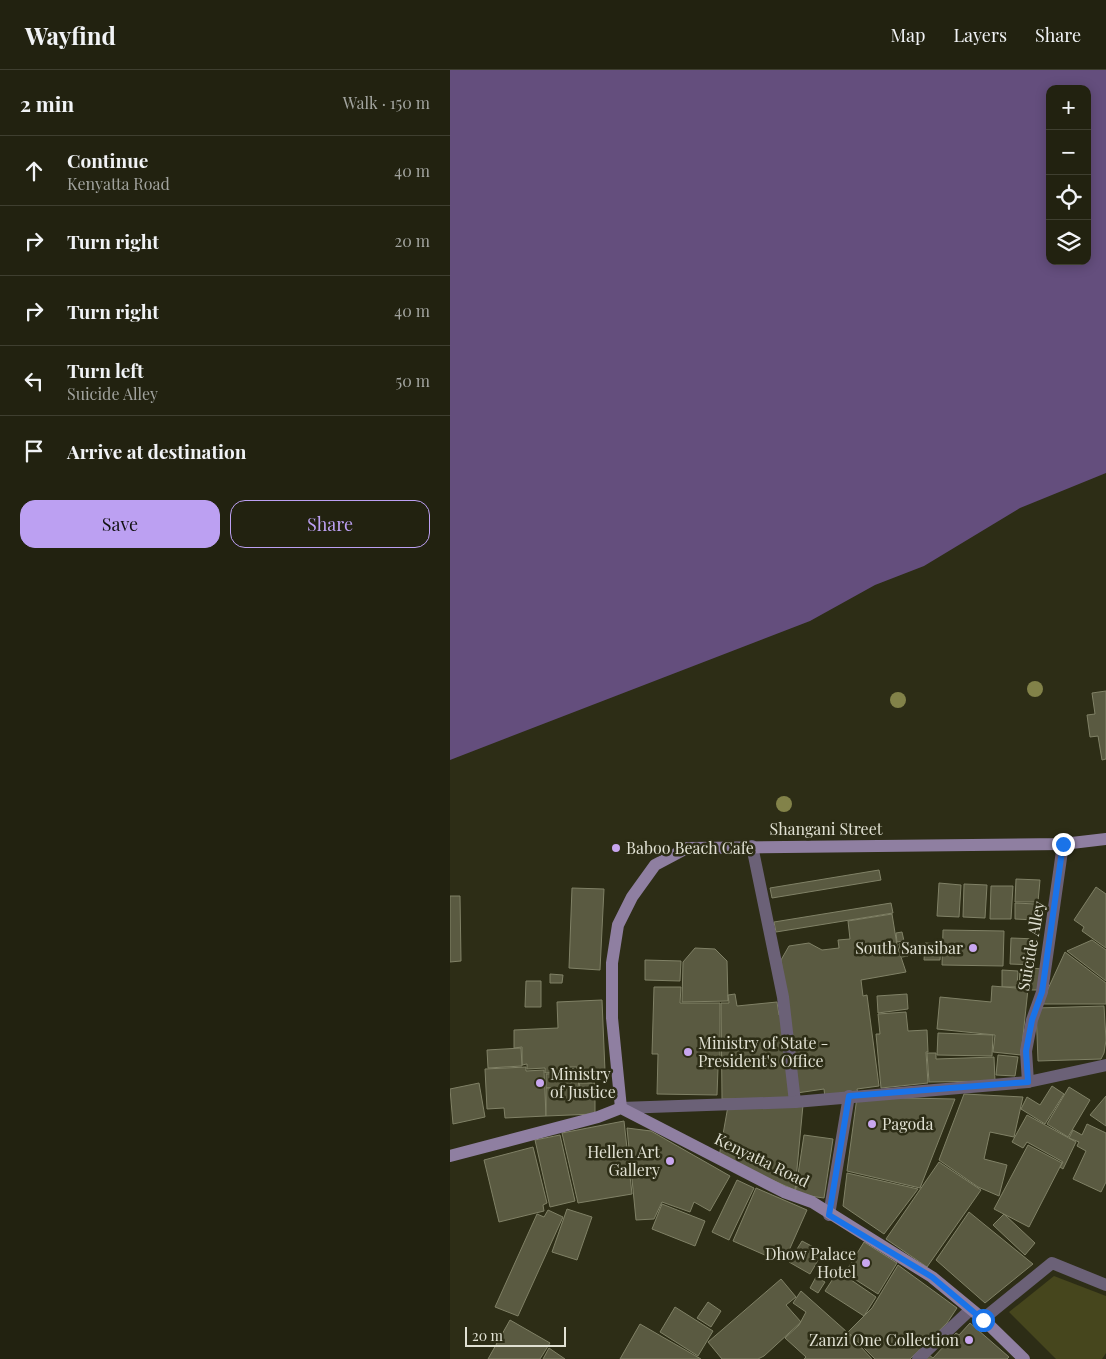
<!DOCTYPE html>
<meta charset="utf-8">
<style>
:root{--surface:#222210;--page:#2a2a19;--text:#f1f3f6;--muted:#a2a49f;--line:#3f3f30;--accent:#bca0f2}
body{margin:0;font-family:"Playfair Display",serif;background:var(--page);color:var(--text)}
.controls{position:absolute;right:15px;top:15px;display:grid;overflow:hidden;border-radius:10px;box-shadow:0 2px 12px #0003}
.controls button{width:45px;height:45px;display:grid;place-items:center;padding:0;border:0;border-bottom:1px solid var(--line);background:var(--surface);color:var(--text);font:25px sans-serif}
.scale{position:absolute;left:15px;bottom:12px;width:101px;box-sizing:border-box;padding-left:5px;border:2px solid #e1e1d3;border-top:0;font-size:14px;line-height:18px;white-space:nowrap;color:#e1e1d3;-webkit-text-stroke:4px #2d2d16;paint-order:stroke}
.stop{position:absolute;width:15px;height:15px;margin:-11px;border:4px solid #1a73e8;border-radius:50%;background:#fff}
.stop.end{background:#1a73e8;border-color:#fff;box-shadow:0 1px 5px #0008}
.list{margin:0;padding:0;list-style:none}
h2{display:flex;justify-content:space-between;align-items:center;height:65px;margin:0;padding:0 20px;font-size:21px}
h2 small{font-size:16px;font-weight:400;color:var(--muted)}
.list li{display:grid;grid-template-columns:32px 1fr auto;gap:15px;align-items:center;box-sizing:border-box;height:70px;padding:0 20px;border-top:1px solid var(--line)}
.list b{display:block;font-size:19px;white-space:nowrap}
.list p{margin:0;font-size:16px;white-space:nowrap;color:var(--muted)}
.list em{font-size:16px;font-style:normal;color:var(--muted)}
.actions{display:flex;gap:10px;padding:15px 20px}
.actions a{flex:1;padding:11px 0;border:1px solid var(--accent);border-radius:15px;text-align:center;font-size:18px;color:var(--accent)}
.actions .main{background:var(--accent);color:#111}
.icon{flex:none;width:28px;height:28px;fill:none;stroke:currentColor;stroke-width:2;stroke-linecap:round;stroke-linejoin:round}
.map{position:relative;flex:none;width:656px;height:1289px;overflow:hidden}
header{display:flex;align-items:center;gap:30px;box-sizing:border-box;height:70px;padding:0 25px;background:var(--surface);border-bottom:1px solid var(--line)}
header strong{font-size:24px}
nav{display:flex;gap:28px;margin-inline-start:auto;font-size:18px}
main{display:flex}
aside{flex:1;background:var(--surface)}
.map>svg:first-child{display:block}
.green{fill:#46461d}
.water{fill:#644e7d;fill-rule:evenodd}
.building{fill:#5a5a41;stroke:#808166}
.lines{fill:none;stroke-linecap:round;stroke-linejoin:round}
.pedestrian{stroke:#6b6177;stroke-width:12}
.minor{stroke:#6b6177;stroke-width:12}
.secondary{stroke:#8f7fa1;stroke-width:12}
.tree{fill:#828249}
.route{stroke:#1a73e8;stroke-width:6}
.poi-dot{fill:#c8a6ef;stroke:#2d2d16;stroke-width:2}
.labels{text-anchor:middle;stroke-width:5;stroke-linejoin:round;paint-order:stroke}
.street-label{font-size:16px;fill:#e1e1d3;stroke:#2d2d16}
.poi-label{font-size:16px;fill:#e1e1d3;stroke:#2d2d16;text-anchor:start}
</style>
<header>
<strong>Wayfind</strong>
<nav><a>Map</a><a>Layers</a><a>Share</a></nav>
</header>
<main>
<aside>
<h2>2 min<small>Walk · 150 m</small></h2>
<ul class="list">
<li><svg class="icon" aria-label="ahead" viewBox="0 0 24 24"><path d="M12 20V5M6 11l6-6 6 6"/></svg><div><b>Continue</b><p>Kenyatta Road</p></div><em>40 m</em></li>
<li><svg class="icon" aria-label="right" viewBox="0 0 24 24"><path d="M7 20v-9h11M14 6l5 5-5 5"/></svg><div><b>Turn right</b></div><em>20 m</em></li>
<li><svg class="icon" aria-label="right" viewBox="0 0 24 24"><path d="M7 20v-9h11M14 6l5 5-5 5"/></svg><div><b>Turn right</b></div><em>40 m</em></li>
<li><svg class="icon" aria-label="left" viewBox="0 0 24 24"><path d="M17 20v-9H6M10 6l-5 5 5 5"/></svg><div><b>Turn left</b><p>Suicide Alley</p></div><em>50 m</em></li>
<li><svg class="icon" aria-label="arrive" viewBox="0 0 24 24"><path d="M6 21V4h12l-3 4 3 4H6"/></svg><div><b>Arrive at destination</b></div></li>
</ul>
<div class="actions"><a class="main">Save</a><a>Share</a></div>
</aside>
<div class="map">
<svg width="656" height="1289" viewBox="0 0 656 1289">
<rect width="100%" height="100%" fill="#2d2d16"/>
<path class="green" d="M 604,1206 L 656,1226 L 656,1283 L 652,1289 L 606,1289 L 559,1242 Z"/>
<path class="water" d="M 0,0 L 656,0 L 656,403 L 570,438 L 474,496 L 425,515 L 360,551 L 0,690 ZM 600,19 L 637,19 L 637,191 L 600,191 Z"/>
<g class="building">
<path d="M 656,621 L 656,689 L 652,690 L 648,666 L 640,667 L 637,645 L 645,644 L 642,623 Z"/>
<path d="M 429,800 L 431,810 L 322,828 L 320,818 Z"/>
<path d="M 566,809 L 590,810 L 588,832 L 565,832 Z"/>
<path d="M 489,813 L 511,815 L 509,847 L 487,846 Z"/>
<path d="M 514,814 L 537,815 L 535,848 L 513,847 Z"/>
<path d="M 541,816 L 563,816 L 561,849 L 540,849 Z"/>
<path d="M 646,817 L 656,824 L 656,878 L 632,861 L 634,857 L 624,850 Z"/>
<path d="M 122,818 L 154,819 L 150,900 L 119,898 Z"/>
<path d="M 0,826 L 10,826 L 11,891 L 0,892 Z"/>
<path d="M 441,833 L 443,843 L 326,862 L 324,852 Z"/>
<path d="M 565,833 L 586,834 L 585,850 L 565,849 Z"/>
<path d="M 442,844 L 447,875 L 456,902 L 411,910 L 413,926 L 417,925 L 429,1016 L 407,1019 L 408,1024 L 375,1028 L 374,1019 L 347,1023 L 331,890 L 339,876 L 359,873 L 372,880 L 389,878 L 388,870 L 400,869 L 398,851 Z"/>
<path d="M 493,860 L 554,861 L 553,896 L 492,895 Z"/>
<path d="M 452,862 L 454,871 L 447,872 L 446,863 Z"/>
<path d="M 561,868 L 587,869 L 585,895 L 560,894 Z"/>
<path d="M 642,870 L 656,880 L 656,911 L 617,881 Z"/>
<path d="M 454,872 L 458,886 L 452,887 L 449,874 Z"/>
<path d="M 475,873 L 491,874 L 490,890 L 474,890 Z"/>
<path d="M 245,878 L 265,879 L 277,891 L 278,931 L 232,932 L 233,892 Z"/>
<path d="M 615,882 L 656,913 L 656,934 L 591,934 Z"/>
<path d="M 195,890 L 231,891 L 230,911 L 195,910 Z"/>
<path d="M 570,898 L 580,898 L 578,918 L 569,918 Z"/>
<path d="M 581,898 L 592,899 L 591,920 L 580,920 Z"/>
<path d="M 552,900 L 568,901 L 567,917 L 552,917 Z"/>
<path d="M 100,904 L 113,905 L 112,913 L 100,913 Z"/>
<path d="M 76,911 L 91,911 L 91,937 L 75,937 Z"/>
<path d="M 542,916 L 578,919 L 571,985 L 543,982 L 545,965 L 487,959 L 490,927 L 541,932 Z"/>
<path d="M 204,917 L 231,917 L 230,933 L 270,933 L 270,998 L 268,998 L 267,1025 L 207,1024 L 208,984 L 202,984 Z"/>
<path d="M 285,924 L 287,936 L 327,932 L 329,945 L 334,945 L 344,1029 L 272,1029 L 271,933 L 279,933 L 278,925 Z"/>
<path d="M 457,924 L 458,939 L 428,943 L 427,926 Z"/>
<path d="M 152,930 L 155,1001 L 127,1002 L 127,997 L 119,997 L 119,1001 L 95,1003 L 95,998 L 77,999 L 77,994 L 72,995 L 72,977 L 64,978 L 64,960 L 108,958 L 107,932 Z"/>
<path d="M 654,936 L 656,970 L 654,983 L 651,989 L 588,991 L 586,938 Z"/>
<path d="M 456,942 L 458,961 L 477,960 L 478,982 L 476,982 L 478,1013 L 431,1018 L 426,964 L 430,964 L 428,944 Z"/>
<path d="M 488,963 L 543,965 L 542,986 L 487,985 Z"/>
<path d="M 71,978 L 72,996 L 38,998 L 37,980 Z"/>
<path d="M 477,983 L 486,983 L 486,989 L 544,987 L 545,1011 L 479,1012 Z"/>
<path d="M 548,985 L 568,987 L 565,1006 L 546,1005 Z"/>
<path d="M 76,997 L 76,1001 L 94,1000 L 96,1046 L 55,1048 L 54,1038 L 37,1039 L 35,999 Z"/>
<path d="M 123,998 L 130,1004 L 120,1014 L 113,1008 Z"/>
<path d="M 113,1003 L 113,1009 L 120,1015 L 128,1008 L 129,1017 L 96,1018 L 96,1004 Z"/>
<path d="M 29,1013 L 35,1047 L 3,1054 L 0,1019 Z"/>
<path d="M 129,1013 L 145,1013 L 145,1044 L 96,1046 L 96,1018 L 130,1017 Z"/>
<path d="M 602,1016 L 614,1024 L 595,1054 L 571,1039 L 577,1027 L 590,1035 Z"/>
<path d="M 619,1017 L 640,1030 L 618,1067 L 597,1054 Z"/>
<path d="M 514,1024 L 573,1027 L 564,1067 L 540,1062 L 534,1089 L 557,1095 L 549,1126 L 528,1117 L 489,1090 Z"/>
<path d="M 656,1026 L 656,1056 L 640,1045 Z"/>
<path d="M 407,1027 L 505,1029 L 470,1118 L 397,1101 Z"/>
<path d="M 353,1035 L 345,1120 L 269,1087 L 278,1036 Z"/>
<path d="M 577,1045 L 626,1072 L 613,1099 L 610,1097 L 613,1092 L 577,1072 L 573,1078 L 562,1072 Z"/>
<path d="M 174,1051 L 182,1124 L 128,1133 L 112,1063 Z"/>
<path d="M 637,1054 L 656,1063 L 656,1112 L 651,1122 L 623,1109 L 636,1081 L 627,1076 L 629,1072 L 619,1068 L 623,1060 L 632,1065 Z"/>
<path d="M 177,1058 L 201,1061 L 280,1106 L 260,1141 L 244,1132 L 240,1142 L 212,1132 L 204,1149 L 186,1150 Z"/>
<path d="M 110,1065 L 125,1131 L 100,1137 L 85,1070 Z"/>
<path d="M 354,1065 L 383,1069 L 374,1128 L 345,1124 Z"/>
<path d="M 578,1075 L 612,1093 L 579,1157 L 544,1139 Z"/>
<path d="M 83,1077 L 97,1133 L 93,1135 L 94,1141 L 49,1152 L 34,1090 Z"/>
<path d="M 489,1092 L 531,1120 L 477,1197 L 436,1169 Z"/>
<path d="M 397,1103 L 468,1119 L 434,1164 L 393,1136 Z"/>
<path d="M 287,1110 L 304,1118 L 279,1170 L 262,1162 Z"/>
<path d="M 306,1118 L 357,1140 L 337,1185 L 330,1182 L 326,1190 L 283,1171 Z"/>
<path d="M 212,1134 L 255,1151 L 245,1176 L 202,1159 Z"/>
<path d="M 117,1139 L 142,1147 L 127,1190 L 102,1182 Z"/>
<path d="M 98,1140 L 113,1147 L 68,1246 L 45,1237 L 87,1144 L 94,1147 Z"/>
<path d="M 519,1142 L 583,1194 L 535,1233 L 486,1190 Z"/>
<path d="M 554,1144 L 585,1173 L 575,1185 L 543,1155 Z"/>
<path d="M 352,1171 L 373,1182 L 360,1204 L 339,1192 Z"/>
<path d="M 414,1172 L 447,1193 L 428,1224 L 395,1203 Z"/>
<path d="M 448,1195 L 507,1238 L 497,1253 L 460,1289 L 425,1289 L 398,1262 L 422,1238 Z"/>
<path d="M 388,1201 L 426,1227 L 414,1246 L 375,1221 Z"/>
<path d="M 366,1207 L 375,1212 L 368,1223 L 360,1218 Z"/>
<path d="M 331,1209 L 346,1227 L 336,1235 L 351,1252 L 314,1286 L 308,1289 L 272,1289 L 258,1272 Z"/>
<path d="M 351,1221 L 397,1262 L 422,1289 L 354,1289 L 356,1287 L 335,1268 L 349,1255 L 356,1242 L 343,1233 Z"/>
<path d="M 258,1232 L 271,1241 L 261,1257 L 247,1248 Z"/>
<path d="M 225,1237 L 263,1261 L 248,1286 L 210,1262 Z"/>
<path d="M 60,1250 L 100,1273 L 90,1289 L 38,1289 Z"/>
<path d="M 520,1253 L 559,1287 L 557,1289 L 476,1289 L 479,1285 L 483,1288 L 506,1263 L 509,1265 Z"/>
<path d="M 190,1254 L 251,1289 L 170,1289 Z"/>
<path d="M 99,1278 L 115,1289 L 93,1289 Z"/>
</g>
<g class="lines">
<g class="pedestrian">
<path d="M 302,776 L 333,927 L 345,1032"/>
<path d="M 578,1012 L 576,981 L 582,950 L 592,922 L 613,774"/>
<path d="M 171,1038 L 345,1032 L 578,1012 L 656,995"/>
<path d="M 379,1145 L 399,1026"/>
</g>
<g class="minor">
<path d="M 533,1249 L 602,1193 L 656,1215"/>
<path d="M 468,1289 L 520,1240"/>
</g>
<g class="secondary">
<path d="M 171,1038 L 162,948 L 162,893 L 168,855 L 182,827 L 205,795 L 237,778 L 613,774 L 656,769"/>
<path d="M 0,1086 L 148,1047 L 171,1038 L 334,1122 L 362,1132 L 482,1207 L 533,1249 L 574,1289"/>
</g>
</g>
<g class="tree">
<circle cx="585" cy="619" r="8"/>
<circle cx="448" cy="630" r="8"/>
<circle cx="334" cy="734" r="8"/>
</g>
<g class="lines">
<path class="route" d="M 533,1250 L 482,1207 L 379,1145 L 399,1026 L 578,1012 L 576,981 L 582,950 L 592,922 L 613,774"/>
</g>
<g class="poi-dot">
<circle cx="166" cy="778" r="5"/>
<circle cx="523" cy="878" r="5"/>
<circle cx="238" cy="982" r="5"/>
<circle cx="90" cy="1013" r="5"/>
<circle cx="422" cy="1054" r="5"/>
<circle cx="220" cy="1091" r="5"/>
<circle cx="416" cy="1193" r="5"/>
<circle cx="519" cy="1270" r="5"/>
</g>
<g class="labels">
<g class="street-label">
<text x="376" y="765">Shangani Street</text>
<text transform="translate(581 876) rotate(-80)" y="6">Suicide Alley</text>
<text transform="translate(312 1090) rotate(26)" y="6">Kenyatta Road</text>
</g>
<g class="poi-label">
<text x="176" y="784">Baboo Beach Cafe</text>
<text x="513" y="884" text-anchor="end">South Sansibar</text>
<text x="248" y="979">Ministry of State -<tspan x="248" dy="18">President's Office</tspan></text>
<text x="100" y="1010">Ministry<tspan x="100" dy="18">of Justice</tspan></text>
<text x="432" y="1060">Pagoda</text>
<text x="210" y="1088" text-anchor="end">Hellen Art<tspan x="210" dy="18">Gallery</tspan></text>
<text x="406" y="1190" text-anchor="end">Dhow Palace<tspan x="406" dy="18">Hotel</tspan></text>
<text x="509" y="1276" text-anchor="end">Zanzi One Collection</text>
</g>
</g>
</svg>
<div class="controls">
<button>+</button>
<button>−</button>
<button><svg class="icon" aria-label="locate" viewBox="0 0 24 24"><circle cx="12" cy="12" r="6"/><path d="M12 2v4M12 18v4M2 12h4M18 12h4"/></svg></button>
<button><svg class="icon" aria-label="layers" viewBox="0 0 24 24"><path d="M12 4l9 5-9 5-9-5zM3 14l9 5 9-5"/></svg></button>
</div>
<div class="scale">20 m</div>
<div class="stop" style="left:533px;top:1250px"></div>
<div class="stop end" style="left:613px;top:774px"></div>
</div>
</main>
